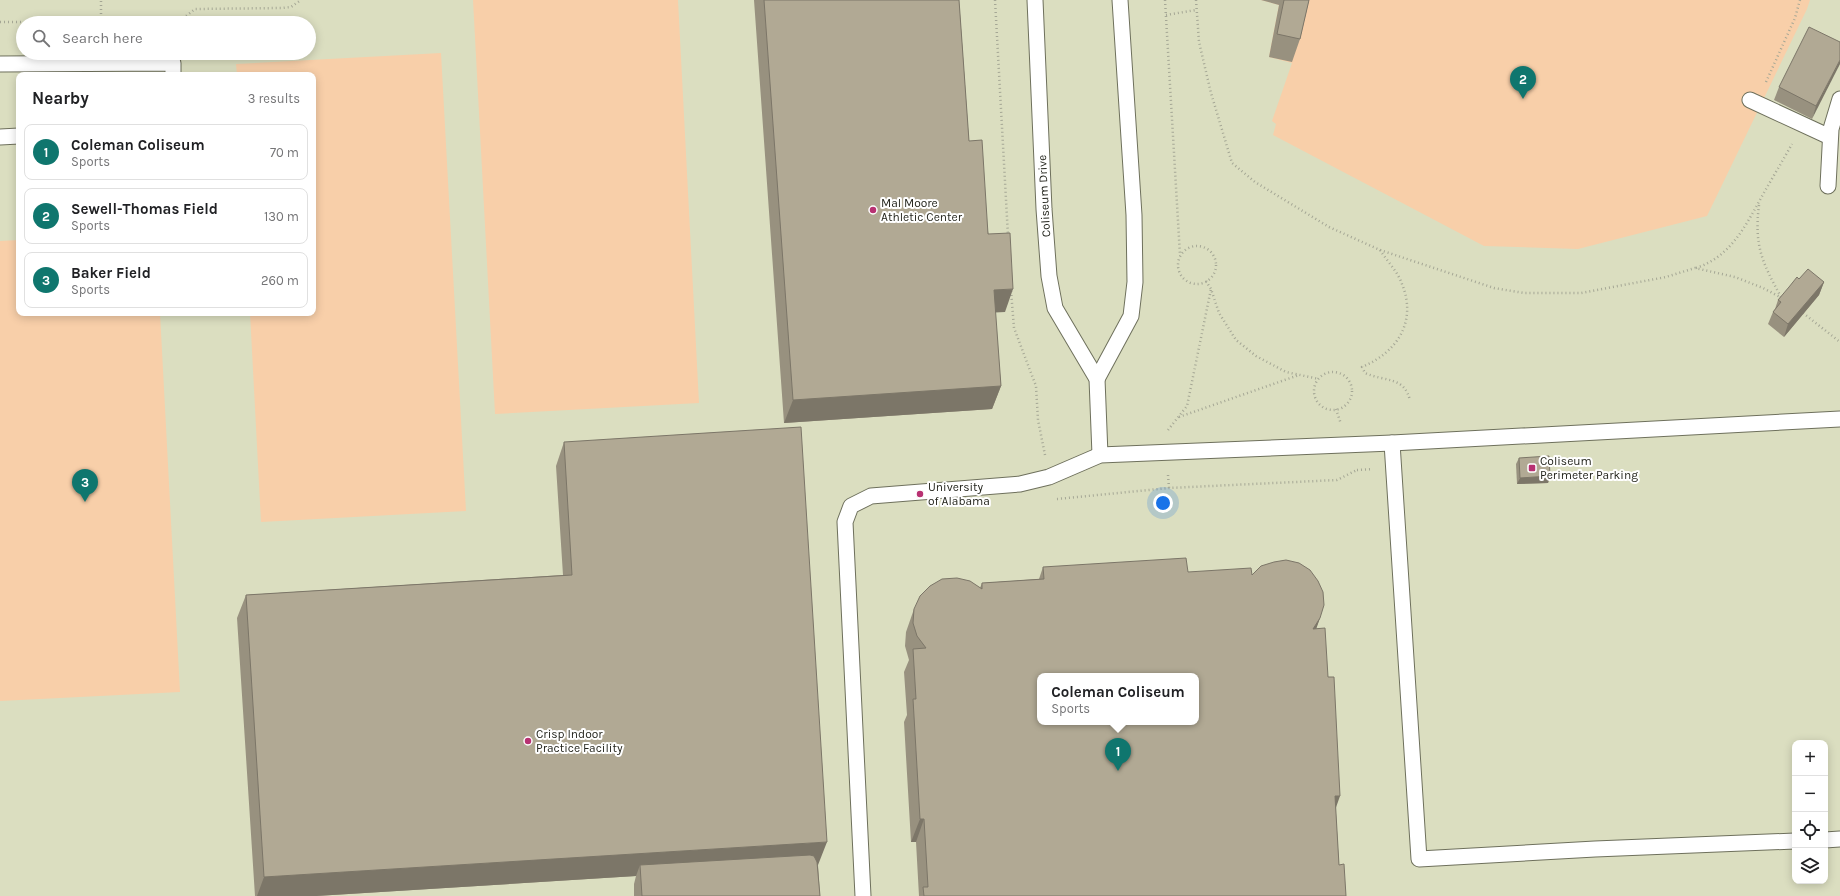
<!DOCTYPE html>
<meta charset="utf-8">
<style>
:root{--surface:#fff;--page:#f2f2f2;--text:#202124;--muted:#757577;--line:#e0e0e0;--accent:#0f766e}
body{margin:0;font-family:Karla,sans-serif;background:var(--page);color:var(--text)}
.controls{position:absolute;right:12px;bottom:12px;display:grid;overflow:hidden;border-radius:8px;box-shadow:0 2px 10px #0003}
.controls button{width:36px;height:36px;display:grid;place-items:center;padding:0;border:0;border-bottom:1px solid var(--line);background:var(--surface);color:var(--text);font:20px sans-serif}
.you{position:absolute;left:1163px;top:503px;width:14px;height:14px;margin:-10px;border:3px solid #fff;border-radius:50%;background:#1a73e8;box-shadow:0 0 0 6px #1a73e833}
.badge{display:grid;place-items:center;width:26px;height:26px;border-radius:50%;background:var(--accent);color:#fff;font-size:13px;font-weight:700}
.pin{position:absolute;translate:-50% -33px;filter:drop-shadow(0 1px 2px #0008)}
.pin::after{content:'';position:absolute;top:21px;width:14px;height:12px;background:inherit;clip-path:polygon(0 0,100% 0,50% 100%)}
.popup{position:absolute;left:1037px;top:673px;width:162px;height:52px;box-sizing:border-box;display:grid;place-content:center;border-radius:8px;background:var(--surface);filter:drop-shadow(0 1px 3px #0005);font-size:13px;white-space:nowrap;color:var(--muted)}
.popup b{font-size:15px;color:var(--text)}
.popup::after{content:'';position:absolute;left:50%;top:100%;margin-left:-8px;border:8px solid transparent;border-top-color:var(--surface)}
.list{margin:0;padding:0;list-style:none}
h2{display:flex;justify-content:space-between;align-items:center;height:52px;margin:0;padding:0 16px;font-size:17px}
h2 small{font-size:13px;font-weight:400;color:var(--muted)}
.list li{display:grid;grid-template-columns:26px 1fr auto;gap:12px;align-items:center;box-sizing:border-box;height:56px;margin:0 8px 8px;padding:0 8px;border:1px solid var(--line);border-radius:8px}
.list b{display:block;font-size:15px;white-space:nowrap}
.list p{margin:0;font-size:13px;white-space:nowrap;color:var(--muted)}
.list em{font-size:13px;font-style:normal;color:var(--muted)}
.icon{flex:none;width:22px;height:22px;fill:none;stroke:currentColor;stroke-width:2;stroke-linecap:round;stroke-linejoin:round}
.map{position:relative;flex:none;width:1840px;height:896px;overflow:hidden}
.search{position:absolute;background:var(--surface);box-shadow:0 2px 10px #0003;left:16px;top:16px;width:300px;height:44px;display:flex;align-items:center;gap:10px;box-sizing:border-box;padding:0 14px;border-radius:22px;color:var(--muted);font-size:15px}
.panel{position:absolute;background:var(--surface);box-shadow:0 2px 10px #0003;left:16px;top:72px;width:300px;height:244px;border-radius:8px}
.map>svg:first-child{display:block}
.built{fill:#dbdec0;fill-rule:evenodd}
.green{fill:#f8cfa9}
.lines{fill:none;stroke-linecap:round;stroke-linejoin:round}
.lane-casing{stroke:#6e705c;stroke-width:17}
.path{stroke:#a5a795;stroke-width:2.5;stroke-dasharray:1 3;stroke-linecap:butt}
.lane{stroke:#fff;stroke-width:15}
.wall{fill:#98917f}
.shaded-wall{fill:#7c7668}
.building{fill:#b1a994;stroke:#7c7668;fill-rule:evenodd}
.poi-dot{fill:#b83172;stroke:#fff;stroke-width:1.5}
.labels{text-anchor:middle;stroke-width:4;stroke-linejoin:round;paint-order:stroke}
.street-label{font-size:12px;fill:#1f2018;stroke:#fff}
.poi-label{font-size:12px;fill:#1f2018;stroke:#fff;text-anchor:start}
</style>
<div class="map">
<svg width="1840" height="896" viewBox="0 0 1840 896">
<rect width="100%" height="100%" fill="#e6e9d2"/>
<path class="built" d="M 0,0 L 1840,0 L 1840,896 L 0,896 ZM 23,23 L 309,23 L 309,53 L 23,53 ZM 19,75 L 313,75 L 313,313 L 19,313 ZM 1040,676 L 1196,676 L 1196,722 L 1040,722 ZM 1795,743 L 1825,743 L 1825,881 L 1795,881 Z"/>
<g class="green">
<path d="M 473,0 L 678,0 L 699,403 L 495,414 Z"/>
<path d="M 1261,0 L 1810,0 L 1807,9 L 1707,216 L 1578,249 L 1484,246 L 1273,135 L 1276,124 L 1272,121 L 1292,63 L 1269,57 L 1279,5 Z"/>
<path d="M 441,53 L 466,511 L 261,522 L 250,313 L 313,313 L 313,75 L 237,75 L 236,64 Z"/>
<path d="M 19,240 L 19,313 L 160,313 L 180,692 L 0,701 L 0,241 Z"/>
</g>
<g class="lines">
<g class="lane-casing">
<g id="lane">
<path d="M 1035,0 L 1044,209 L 1049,276 L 1055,308 L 1097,379 L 1100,455"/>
<path d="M 0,64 L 173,63 L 173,75"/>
<path d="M 1750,100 L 1830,137"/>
<path d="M 0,137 L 19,136"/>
<path d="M 1828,186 L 1831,129 L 1840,99"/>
<path d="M 1097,379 L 1131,316 L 1135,282 L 1134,215 L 1120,0"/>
<path d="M 1392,443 L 1419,859 L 1595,849 L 1795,841"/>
<path d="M 1825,840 L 1840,839"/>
<path d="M 863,896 L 845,522 L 851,506 L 871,496 L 1020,484 L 1049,477 L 1100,455 L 1392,443 L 1840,419"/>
</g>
</g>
<g class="path">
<path d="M 995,0 L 1008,236"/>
<path d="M 1165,0 L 1180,255"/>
<path d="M 1196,0 L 1199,42 L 1211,93 L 1232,163 L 1255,182 L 1329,227 L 1380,250 L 1494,288 L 1524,293 L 1581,293 L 1666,277 L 1695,268 L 1735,277 L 1763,288 L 1782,298"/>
<path d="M 1166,15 L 1196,10"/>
<path d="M 0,22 L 172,23 L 181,20 L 195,9 L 282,8 L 291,7 L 301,0"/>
<path d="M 101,22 L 101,0"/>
<path d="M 1766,82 L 1795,18 L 1800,0"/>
<path d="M 1759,205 C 1754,246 1762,262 1781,297"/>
<circle cx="1197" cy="265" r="19"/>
<path d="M 1380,250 C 1387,261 1398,272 1402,284 C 1417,321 1398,352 1362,367 L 1365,373 C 1385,382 1405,376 1410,401"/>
<path d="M 1696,268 C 1730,257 1745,227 1761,198 C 1771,180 1782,162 1792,144"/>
<path d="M 1206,281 L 1211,289 L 1219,313 L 1236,340 L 1256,356 L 1286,372 L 1319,379"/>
<path d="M 1011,291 L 1014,328 L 1036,386 L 1038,420 L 1045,455"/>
<path d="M 1803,313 L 1840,342"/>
<circle cx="1333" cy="391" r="19"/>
<path d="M 1336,409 L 1341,424"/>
<path d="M 1179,417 L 1299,375"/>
<path d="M 1168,430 L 1187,406 L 1211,289"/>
<path d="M 1357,470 L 1372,469"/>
<path d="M 1168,475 L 1169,488"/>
<path d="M 1057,499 L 1169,488 L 1337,480 L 1357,470"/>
</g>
<use href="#lane" class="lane"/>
</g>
<g class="wall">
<path d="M 754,0 L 959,0 L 969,141 L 1005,312 L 995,312 L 1001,386 L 992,409 L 784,423 Z"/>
<path d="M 1261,0 L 1309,0 L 1300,39 L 1292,62 L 1269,57 L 1279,5 Z"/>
<path d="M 1840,42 L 1812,119 L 1774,100 L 1779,87 Z"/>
<path d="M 1799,279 L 1824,282 L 1819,295 L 1784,337 L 1768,324 L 1773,312 L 1775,309 L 1778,300 Z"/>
<path d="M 564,442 L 818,865 L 820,896 L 634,896 L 634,884 L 636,876 L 316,896 L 255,896 L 237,618 L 246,595 L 563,575 L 556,466 Z"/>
<path d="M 1519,458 L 1550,476 L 1548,483 L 1517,484 L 1516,464 Z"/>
<path d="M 1043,567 L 1188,572 L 1252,575 L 1320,618 L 1316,628 L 1328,677 L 1339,865 L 1346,896 L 919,896 L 916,842 L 911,842 L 904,722 L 907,715 L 904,672 L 909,660 L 905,646 L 906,632 L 914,609 L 980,588 L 982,583 L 1039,579 Z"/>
</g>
<g class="shaded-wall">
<path d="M 1840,60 L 1840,64 L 1812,119 L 1816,106 Z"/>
<path d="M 1824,282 L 1819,295 L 1784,337 L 1788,324 Z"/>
<path d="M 1013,289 L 1005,312 L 985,313 L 994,290 Z"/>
<path d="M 1001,386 L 992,409 L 784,423 L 793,400 Z"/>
<path d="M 1550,476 L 1548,483 L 1517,484 L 1520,478 Z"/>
<path d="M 1320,618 L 1312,641 L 1313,629 Z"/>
<path d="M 1335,796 L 1340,796 L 1332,819 Z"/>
<path d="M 920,819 L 924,819 L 916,842 L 911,842 Z"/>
<path d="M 827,842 L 818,865 L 641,876 L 640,865 L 636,876 L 316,896 L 257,896 L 264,877 Z"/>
</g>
<g class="building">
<path d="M 764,0 L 959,0 L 969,141 L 982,140 L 988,234 L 1010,233 L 1013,289 L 994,290 L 1001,386 L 793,400 Z"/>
<path d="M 1284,0 L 1309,0 L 1300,39 L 1277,34 Z"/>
<path d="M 1809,27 L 1840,42 L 1840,60 L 1816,106 L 1779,87 Z"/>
<path d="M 1808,269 L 1824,282 L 1788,324 L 1773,312 L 1781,302 L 1778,300 L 1789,287 L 1797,277 L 1799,279 Z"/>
<path d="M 801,427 L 827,842 L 264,877 L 246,595 L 572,575 L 564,442 Z"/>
<path d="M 1549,456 L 1550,476 L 1520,478 L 1519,458 Z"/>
<path d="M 1186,558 L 1188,572 L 1251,568 L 1252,575 L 1261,566 L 1274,562 L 1286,560 L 1299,563 L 1310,570 L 1318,581 L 1323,592 L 1324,605 L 1320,618 L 1313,629 L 1325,628 L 1328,677 L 1334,677 L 1340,796 L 1335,796 L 1339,865 L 1344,864 L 1346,896 L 924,896 L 923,887 L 928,887 L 924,819 L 920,819 L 913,699 L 916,699 L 913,649 L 926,648 L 917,636 L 913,623 L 914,609 L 920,596 L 930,586 L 942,579 L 957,578 L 970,581 L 982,589 L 982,583 L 1044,579 L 1043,567 ZM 1040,676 L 1196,676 L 1196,722 L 1040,722 Z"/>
<path d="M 810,855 L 814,856 L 817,862 L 820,896 L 642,896 L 640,865 Z"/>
</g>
<g class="poi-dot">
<circle cx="873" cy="210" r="4"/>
<rect x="1528" y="464" width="8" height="8" rx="2"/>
<circle cx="920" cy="494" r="4"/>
<circle cx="528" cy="741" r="4"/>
</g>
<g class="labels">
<g class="street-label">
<text transform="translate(1044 196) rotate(-93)" y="4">Coliseum Drive</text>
</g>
<g class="poi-label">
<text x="881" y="207">Mal Moore<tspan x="881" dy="14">Athletic Center</tspan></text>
<text x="1540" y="465">Coliseum<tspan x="1540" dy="14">Perimeter Parking</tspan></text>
<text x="928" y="491">University<tspan x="928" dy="14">of Alabama</tspan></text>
<text x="536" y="738">Crisp Indoor<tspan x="536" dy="14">Practice Facility</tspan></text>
</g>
</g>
</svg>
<div class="controls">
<button>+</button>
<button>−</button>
<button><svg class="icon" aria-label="locate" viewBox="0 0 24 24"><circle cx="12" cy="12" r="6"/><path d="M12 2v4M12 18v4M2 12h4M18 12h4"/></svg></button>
<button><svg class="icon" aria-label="layers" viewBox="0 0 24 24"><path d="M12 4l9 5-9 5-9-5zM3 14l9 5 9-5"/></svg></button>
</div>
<div class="you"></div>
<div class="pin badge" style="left:1118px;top:771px">1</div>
<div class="popup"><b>Coleman Coliseum</b>Sports</div>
<div class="pin badge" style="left:1523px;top:99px">2</div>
<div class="pin badge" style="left:85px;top:502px">3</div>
<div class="search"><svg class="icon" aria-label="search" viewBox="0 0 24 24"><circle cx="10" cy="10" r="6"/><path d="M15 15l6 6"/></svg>Search here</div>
<section class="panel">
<h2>Nearby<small>3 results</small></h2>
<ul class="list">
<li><span class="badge">1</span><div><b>Coleman Coliseum</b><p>Sports</p></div><em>70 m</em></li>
<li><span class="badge">2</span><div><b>Sewell-Thomas Field</b><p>Sports</p></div><em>130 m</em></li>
<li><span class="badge">3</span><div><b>Baker Field</b><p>Sports</p></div><em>260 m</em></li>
</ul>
</section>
</div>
